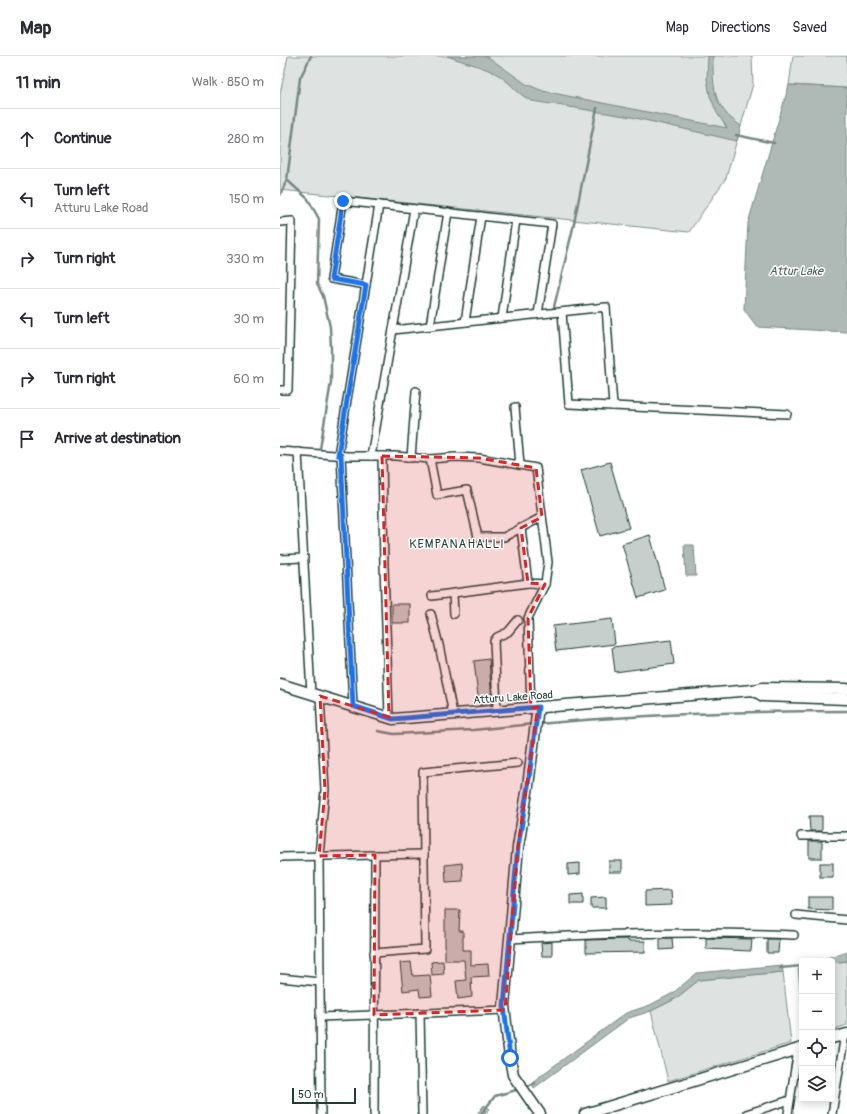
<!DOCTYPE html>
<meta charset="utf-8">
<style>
:root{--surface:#fff;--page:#f7f7f7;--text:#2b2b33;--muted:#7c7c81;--line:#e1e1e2}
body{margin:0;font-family:Pangolin,sans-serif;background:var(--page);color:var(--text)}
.controls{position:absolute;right:12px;bottom:12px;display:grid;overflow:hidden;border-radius:4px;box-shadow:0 2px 10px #0003}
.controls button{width:36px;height:36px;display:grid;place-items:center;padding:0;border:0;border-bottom:1px solid var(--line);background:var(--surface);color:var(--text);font:20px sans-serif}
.scale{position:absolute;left:12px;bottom:10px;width:64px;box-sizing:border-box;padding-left:4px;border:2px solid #1f3d34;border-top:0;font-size:11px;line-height:14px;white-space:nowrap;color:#1f3d34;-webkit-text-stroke:3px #fff;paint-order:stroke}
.stop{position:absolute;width:12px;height:12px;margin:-9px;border:3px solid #1a73e8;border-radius:50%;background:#fff}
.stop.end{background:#1a73e8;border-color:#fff;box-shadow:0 1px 4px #0008}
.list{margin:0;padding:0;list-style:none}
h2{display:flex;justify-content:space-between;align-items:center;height:52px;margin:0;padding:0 16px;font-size:17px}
h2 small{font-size:13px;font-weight:400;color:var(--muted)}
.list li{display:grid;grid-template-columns:26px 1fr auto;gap:12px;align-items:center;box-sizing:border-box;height:60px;padding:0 16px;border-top:1px solid var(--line)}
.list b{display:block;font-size:15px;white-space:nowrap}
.list p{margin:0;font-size:13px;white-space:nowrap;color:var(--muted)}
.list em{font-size:13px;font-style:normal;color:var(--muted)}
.icon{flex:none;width:22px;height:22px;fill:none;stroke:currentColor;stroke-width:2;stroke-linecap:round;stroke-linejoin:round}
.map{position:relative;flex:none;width:567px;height:1058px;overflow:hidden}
header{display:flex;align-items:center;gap:24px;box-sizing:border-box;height:56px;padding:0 20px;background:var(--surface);border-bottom:1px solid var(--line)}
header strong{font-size:19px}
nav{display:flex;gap:22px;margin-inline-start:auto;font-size:14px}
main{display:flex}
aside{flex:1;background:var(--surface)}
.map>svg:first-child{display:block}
.green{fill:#dee3e2;stroke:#7e908b}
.water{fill:#afbab7;stroke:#758883}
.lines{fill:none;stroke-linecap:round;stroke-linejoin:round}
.stream{stroke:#758883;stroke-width:2.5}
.building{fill:#c7cfcc;stroke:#1f3d34}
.street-casing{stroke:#1f3d34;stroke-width:10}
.secondary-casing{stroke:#1f3d34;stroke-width:13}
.street{stroke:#fff;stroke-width:7}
.secondary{stroke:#fff;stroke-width:10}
.route{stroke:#1a73e8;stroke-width:5}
.marked{fill:#d62828;fill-opacity:0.2;stroke:#d62828;stroke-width:3;stroke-dasharray:8 5;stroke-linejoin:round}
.labels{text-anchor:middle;stroke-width:3;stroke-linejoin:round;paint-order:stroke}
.street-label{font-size:11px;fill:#1f3d34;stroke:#fff}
.water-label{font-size:12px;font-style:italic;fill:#4a625b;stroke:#fff}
.neighbourhood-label{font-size:12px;letter-spacing:1px;fill:#1f3d34;stroke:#fff}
</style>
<header>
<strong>Map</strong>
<nav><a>Map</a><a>Directions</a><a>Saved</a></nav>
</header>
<main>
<aside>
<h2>11 min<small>Walk · 850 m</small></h2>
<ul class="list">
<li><svg class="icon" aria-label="ahead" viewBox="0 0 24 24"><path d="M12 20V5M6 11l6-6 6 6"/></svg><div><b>Continue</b></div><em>280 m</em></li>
<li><svg class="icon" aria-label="left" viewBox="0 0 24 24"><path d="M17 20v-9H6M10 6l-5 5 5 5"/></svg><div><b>Turn left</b><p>Atturu Lake Road</p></div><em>150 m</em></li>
<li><svg class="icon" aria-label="right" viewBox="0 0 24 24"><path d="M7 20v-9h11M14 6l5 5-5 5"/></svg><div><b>Turn right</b></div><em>330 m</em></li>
<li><svg class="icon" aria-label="left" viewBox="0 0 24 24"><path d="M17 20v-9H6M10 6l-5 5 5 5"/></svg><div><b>Turn left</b></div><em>30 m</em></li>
<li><svg class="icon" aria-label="right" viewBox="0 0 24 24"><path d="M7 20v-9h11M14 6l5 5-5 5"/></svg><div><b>Turn right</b></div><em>60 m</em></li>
<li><svg class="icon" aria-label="arrive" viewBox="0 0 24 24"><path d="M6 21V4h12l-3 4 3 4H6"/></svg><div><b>Arrive at destination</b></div></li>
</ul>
</aside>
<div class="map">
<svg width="567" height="1058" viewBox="0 0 567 1058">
<rect width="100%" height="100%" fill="#fff"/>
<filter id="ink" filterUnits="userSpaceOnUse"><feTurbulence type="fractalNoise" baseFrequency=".025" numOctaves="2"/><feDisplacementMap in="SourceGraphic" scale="8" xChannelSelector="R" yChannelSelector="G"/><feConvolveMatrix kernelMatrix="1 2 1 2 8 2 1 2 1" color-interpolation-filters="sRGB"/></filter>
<g filter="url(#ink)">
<g class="green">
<path d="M 8,0 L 472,0 L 473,28 L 446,122 L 409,176 L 0,134 L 0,38 Z"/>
<path d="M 513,0 L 567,0 L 567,32 L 509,29 Z"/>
<path d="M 567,905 L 567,969 L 552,974 L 552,907 Z"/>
<path d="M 518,913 L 522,913 L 522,952 Z"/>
<path d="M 503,916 L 511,987 L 388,1025 L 371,955 L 395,943 L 419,924 Z"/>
</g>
<g class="water">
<path d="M 167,0 L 205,0 L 208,1 L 246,28 L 263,35 L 447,72 L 437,57 L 430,40 L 427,23 L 428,0 L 433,0 C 433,32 432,50 461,70 L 457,85 L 351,61 L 252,45 C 238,39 232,28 220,20 C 206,11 183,6 167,0 Z"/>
<path d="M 509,29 L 567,32 L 567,276 L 477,271 L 464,253 L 468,167 Z"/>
<path d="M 404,489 L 414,489 L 416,520 L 406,520 Z"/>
<path d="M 567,895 L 567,905 L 552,907 L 552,905 L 532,905 L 547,902 Z"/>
<path d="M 502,909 L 503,916 L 419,924 L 395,943 L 371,955 L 349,962 L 254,1032 L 252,1026 L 346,957 L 370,949 L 393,937 L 417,917 Z"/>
<path d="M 204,1049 L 210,1053 L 205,1058 L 197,1058 Z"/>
</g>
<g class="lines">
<g class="stream">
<path d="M 31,0 L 20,22 L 7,124 L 28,143 L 39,163 L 37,228 L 43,240 L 50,271 L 51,292 L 51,326 L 40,393"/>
<path d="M 456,79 L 494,87"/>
<path d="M 0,139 L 7,124"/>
<path d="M 274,251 L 293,172 L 317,52"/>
<path d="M 258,668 C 361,658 464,655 567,655"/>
<path d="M 98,675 L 114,678 L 193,674 L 253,668"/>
<path d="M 500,912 L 522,910"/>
<path d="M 245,1031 L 255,1027"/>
<path d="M 201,1058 L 215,1040 L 240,1033"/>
</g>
</g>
<g class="building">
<path d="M 330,406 L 349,472 L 320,480 L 301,414 Z"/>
<path d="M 370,479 L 385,534 L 358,542 L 342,488 Z"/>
<rect x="112" y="548" width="18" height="19"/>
<path d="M 332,563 L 335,588 L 276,595 L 273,570 Z"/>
<path d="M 391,584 L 394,608 L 335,616 L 332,591 Z"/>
<path d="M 209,603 L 212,648 L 199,649 L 194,605 Z"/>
<path d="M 529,760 L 542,760 L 542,775 L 530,775 Z"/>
<rect x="529" y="785" width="13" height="17"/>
<rect x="329" y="805" width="13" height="11"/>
<path d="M 182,807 L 183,825 L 166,826 L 165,809 Z"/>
<path d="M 300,807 L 300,818 L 288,819 L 288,808 Z"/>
<rect x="540" y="807" width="13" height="14"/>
<path d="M 391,834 L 392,849 L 365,850 L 365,835 Z"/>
<path d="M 303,838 L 303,848 L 290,848 L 290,839 Z"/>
<path d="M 326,841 L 326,852 L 311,852 L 311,842 Z"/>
<path d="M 528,841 L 552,841 L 552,854 L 528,853 Z"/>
<path d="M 165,854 L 180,854 L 179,875 L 183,875 L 183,894 L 191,894 L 191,909 L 208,908 L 209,920 L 191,921 L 192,941 L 178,943 L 176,925 L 186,924 L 184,904 L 165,904 Z"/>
<path d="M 380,882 L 392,882 L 393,893 L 380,894 Z"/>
<path d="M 426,882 L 472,883 L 471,895 L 426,893 Z"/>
<path d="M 348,883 L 348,885 L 365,885 L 365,896 L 306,897 L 306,884 Z"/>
<path d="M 487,883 L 499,883 L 498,897 L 487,897 Z"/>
<path d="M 272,886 L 272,900 L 262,900 L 261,887 Z"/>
<path d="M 163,905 L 164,918 L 152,919 L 151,906 Z"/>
<path d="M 131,906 L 133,920 L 150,919 L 152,940 L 140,941 L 139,933 L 123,935 L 120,907 Z"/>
</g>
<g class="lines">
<g class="street-casing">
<g id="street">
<path d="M 0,166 L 12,165 L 8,334 L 0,334"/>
<path d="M 86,229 L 51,223 L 63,145 L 272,168 L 258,258"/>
<path d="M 282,256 L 289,348 L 507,358"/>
<path d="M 222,262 L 236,164"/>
<path d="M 185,266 L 201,160"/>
<path d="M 150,270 L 168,156"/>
<path d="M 113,274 L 326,251 L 333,350"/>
<path d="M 235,351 L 240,409"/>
<path d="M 0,395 L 68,400 L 115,400 L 150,403 L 175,401 L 199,402 L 256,412 L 268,506 L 265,528 L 248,562 L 251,652"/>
<path d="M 18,396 L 31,638"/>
<path d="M 58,399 L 99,149"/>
<path d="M 61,399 L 73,650"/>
<path d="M 91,400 L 134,153"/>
<path d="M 102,400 L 104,510 L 109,661"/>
<path d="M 131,402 L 136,335"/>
<path d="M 150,403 L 157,439 L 187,434 L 198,481 L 224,481 L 262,461"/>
<path d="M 0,503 L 24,502"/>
<path d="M 248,527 L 265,528"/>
<path d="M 173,538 L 174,558"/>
<path d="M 152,540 L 248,527 L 241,472"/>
<path d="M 151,558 L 159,589 L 173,658"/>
<path d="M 40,640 L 45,734 L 39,800 L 41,1058"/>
<path d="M 217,651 L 214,585 L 217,581 L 228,576 L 238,564"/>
<path d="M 521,780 L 567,780"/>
<path d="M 0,801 L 144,798"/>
<path d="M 516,859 L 567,864"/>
<path d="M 230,883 C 325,877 419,875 514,879"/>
<path d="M 94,897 L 145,893 L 143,716 L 238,707"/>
<path d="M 0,922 L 40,926"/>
<path d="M 140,957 L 142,1058"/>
<path d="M 40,961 L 225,954"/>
<path d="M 94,1058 L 95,799"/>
<path d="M 466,1058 L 510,1044"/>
<path d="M 508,1058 L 518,993"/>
<path d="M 552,1058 L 565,978"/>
</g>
</g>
<g class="secondary-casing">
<g id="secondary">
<path d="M 0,628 L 113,663 L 473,634 L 483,632 L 567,633"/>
<path d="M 473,634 L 483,640 L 567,643"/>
<path d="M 258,651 L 248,730 L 238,791 L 224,950 L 230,1002 L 233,1019 L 260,1058"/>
<path d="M 552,982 L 567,978"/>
<path d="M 305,1058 L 522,992"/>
</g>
</g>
<use href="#street" class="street"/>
<use href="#secondary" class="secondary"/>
</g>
</g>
<g class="lines" filter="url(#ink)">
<path class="route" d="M 63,145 L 51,223 L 86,229 L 58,399 L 61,399 L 73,650 L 113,663 L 258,651 L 248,730 L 238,790 L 224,950 L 230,1002"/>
</g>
<path class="marked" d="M 102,400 L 199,402 L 256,412 L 262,461 L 241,472 L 248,527 L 265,528 L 248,562 L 251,652 L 258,651 L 238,791 L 225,954 L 94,959 L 95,799 L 39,800 L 45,734 L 40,640 L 109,661 Z"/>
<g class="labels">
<g class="street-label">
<text transform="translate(233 641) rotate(-4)" y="4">Atturu Lake Road</text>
</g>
<g class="water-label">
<text x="516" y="219">Attur Lake</text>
</g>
<g class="neighbourhood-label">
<text x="177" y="492">KEMPANAHALLI</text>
</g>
</g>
</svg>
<div class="controls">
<button>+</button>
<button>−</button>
<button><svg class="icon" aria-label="locate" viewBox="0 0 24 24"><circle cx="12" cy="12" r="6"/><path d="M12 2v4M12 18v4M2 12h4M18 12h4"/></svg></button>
<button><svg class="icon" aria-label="layers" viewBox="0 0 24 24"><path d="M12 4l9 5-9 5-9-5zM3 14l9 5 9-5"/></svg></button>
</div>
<div class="scale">50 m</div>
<div class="stop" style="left:230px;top:1002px"></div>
<div class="stop end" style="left:63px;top:145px"></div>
</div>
</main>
